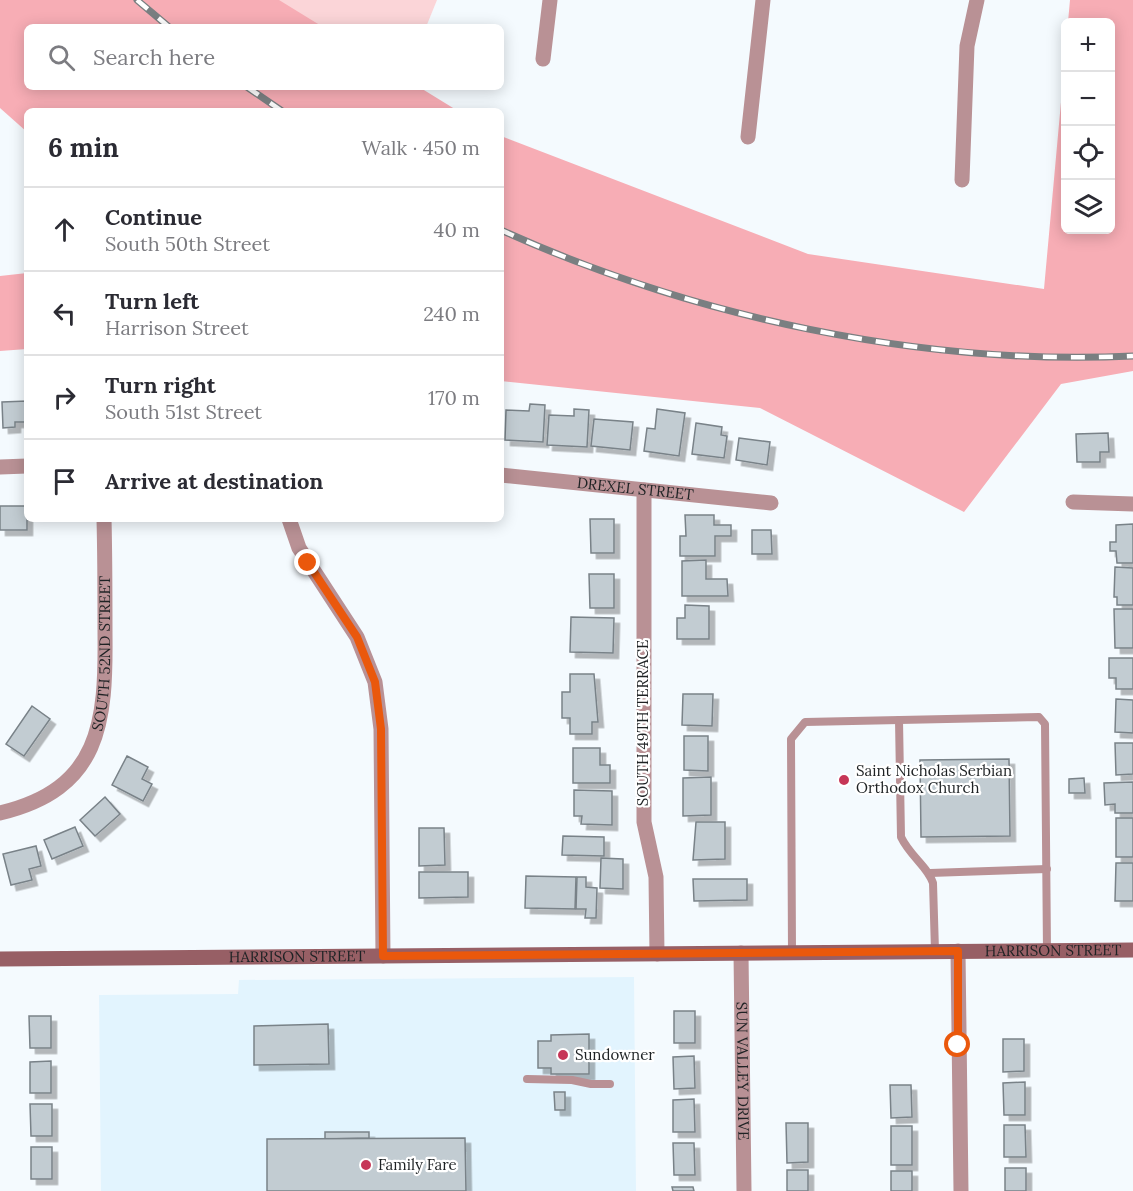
<!DOCTYPE html>
<meta charset="utf-8">
<style>
:root{--surface:#fff;--page:#f2f2f3;--text:#2b2b33;--muted:#7c7c81;--line:#e1e1e2}
body{margin:0;font-family:Lora,serif;background:var(--page);color:var(--text)}
.controls{position:absolute;right:18px;top:18px;display:grid;overflow:hidden;border-radius:9px;box-shadow:0 3px 15px #0003}
.controls button{width:54px;height:54px;display:grid;place-items:center;padding:0;border:0;border-bottom:2px solid var(--line);background:var(--surface);color:var(--text);font:30px sans-serif}
.stop{position:absolute;width:18px;height:18px;margin:-14px;border:4px solid #ea580c;border-radius:50%;background:#fff}
.stop.end{background:#ea580c;border-color:#fff;box-shadow:0 2px 6px #0008}
.list{margin:0;padding:0;list-style:none}
h2{display:flex;justify-content:space-between;align-items:center;height:78px;margin:0;padding:0 24px;font-size:26px}
h2 small{font-size:20px;font-weight:400;color:var(--muted)}
.list li{display:grid;grid-template-columns:39px 1fr auto;gap:18px;align-items:center;box-sizing:border-box;height:84px;padding:0 24px;border-top:2px solid var(--line)}
.list b{display:block;font-size:22px;white-space:nowrap}
.list p{margin:0;font-size:20px;white-space:nowrap;color:var(--muted)}
.list em{font-size:20px;font-style:normal;color:var(--muted)}
.icon{flex:none;width:33px;height:33px;fill:none;stroke:currentColor;stroke-width:2;stroke-linecap:round;stroke-linejoin:round}
.map{position:relative;flex:none;width:1133px;height:1191px;overflow:hidden}
.search{position:absolute;background:var(--surface);box-shadow:0 3px 15px #0003;left:24px;top:24px;width:480px;height:66px;display:flex;align-items:center;gap:15px;box-sizing:border-box;padding:0 21px;border-radius:9px;color:var(--muted);font-size:22px}
.panel{position:absolute;background:var(--surface);box-shadow:0 3px 15px #0003;left:24px;top:108px;width:480px;height:414px;border-radius:9px}
.map>svg:first-child{display:block}
.built{fill:#e2f4fe}
.green{fill:#fbd5d8}
.forest{fill:#f7adb5}
.building{fill:#c2ccd2;stroke:#798288;stroke-width:1.5;filter:url(#shadow)}
.lines{fill:none;stroke-linecap:round;stroke-linejoin:round}
.lane{stroke:#b99195;stroke-width:8}
.street{stroke:#b99195;stroke-width:15}
.secondary{stroke:#975f65;stroke-width:15}
.rail-casing{stroke:#7a7f81;stroke-width:7}
.rail{stroke:#fff;stroke-width:4.5;stroke-dasharray:14;stroke-linecap:butt}
.route{stroke:#ea580c;stroke-width:8}
.poi-dot{fill:#c63657;stroke:#fff;stroke-width:2}
.labels{text-anchor:middle;stroke-width:4.5;stroke-linejoin:round;paint-order:stroke}
.street-label{font-size:15px;fill:#1e2224;stroke:#fff}
.poi-label{font-size:15px;fill:#1e2224;stroke:#fff;text-anchor:start}
</style>
<div class="map">
<svg width="1133" height="1191" viewBox="0 0 1133 1191">
<defs>
<filter id="shadow"><feDropShadow dx="5.5" dy="5.5" stdDeviation="0" flood-color="#0004"/></filter>
</defs>
<rect width="100%" height="100%" fill="#f4fafe"/>
<path class="built" d="M 634,977 L 636,1191 L 101,1191 L 99,995 L 238,994 L 239,980 Z"/>
<path class="green" d="M 254,0 L 437,0 L 426,27 L 290,27 Z"/>
<g class="forest">
<path d="M 0,0 L 279,0 L 323,27 L 27,27 L 27,87 L 419,87 L 458,111 L 27,111 L 27,132 L 0,108 Z"/>
<path d="M 1070,0 L 1133,0 L 1133,371 L 1061,384 L 964,512 L 760,408 L 501,381 L 501,136 L 808,254 L 1044,289 L 1065,58 L 1066,230 L 1110,230 L 1110,22 L 1068,22 Z"/>
<path d="M 27,273 L 27,349 L 0,351 L 0,276 Z"/>
</g>
<g class="building">
<path d="M 27,401 L 27,422 L 15,422 L 15,427 L 3,428 L 2,402 Z"/>
<path d="M 530,404 L 545,405 L 543,442 L 505,440 L 506,410 L 529,411 Z"/>
<path d="M 574,409 L 589,410 L 587,447 L 547,445 L 549,415 L 574,416 Z"/>
<path d="M 657,409 L 685,413 L 679,456 L 644,451 L 647,428 L 655,429 Z"/>
<path d="M 594,419 L 633,422 L 630,450 L 591,446 Z"/>
<path d="M 696,423 L 722,427 L 721,435 L 727,436 L 724,458 L 692,454 Z"/>
<path d="M 1108,433 L 1109,452 L 1100,452 L 1100,462 L 1077,462 L 1076,434 Z"/>
<path d="M 739,438 L 770,442 L 767,465 L 736,460 Z"/>
<rect x="0" y="506" width="27" height="24"/>
<path d="M 685,515 L 714,515 L 714,525 L 731,525 L 731,536 L 715,536 L 715,556 L 680,556 L 680,536 L 686,536 Z"/>
<path d="M 590,519 L 614,519 L 614,553 L 591,553 Z"/>
<path d="M 1133,524 L 1133,563 L 1117,563 L 1116,551 L 1110,551 L 1110,542 L 1116,542 L 1116,525 Z"/>
<path d="M 752,530 L 771,530 L 772,554 L 752,554 Z"/>
<path d="M 706,560 L 706,579 L 727,579 L 728,596 L 682,596 L 682,561 Z"/>
<path d="M 1115,567 L 1133,568 L 1133,605 L 1117,605 L 1117,597 L 1114,597 Z"/>
<path d="M 589,574 L 614,574 L 614,608 L 590,608 Z"/>
<path d="M 685,605 L 709,606 L 709,639 L 677,639 L 677,618 L 685,618 Z"/>
<path d="M 1114,609 L 1133,609 L 1133,648 L 1115,648 Z"/>
<path d="M 571,617 L 614,618 L 613,653 L 570,652 Z"/>
<path d="M 1109,658 L 1133,658 L 1133,689 L 1116,689 L 1116,678 L 1109,678 Z"/>
<path d="M 570,674 L 594,674 L 598,722 L 592,722 L 592,734 L 570,734 L 570,718 L 562,718 L 562,692 L 570,692 Z"/>
<path d="M 683,694 L 713,694 L 712,726 L 682,725 Z"/>
<path d="M 1116,699 L 1133,700 L 1133,733 L 1115,732 Z"/>
<path d="M 32,706 L 50,719 L 24,756 L 6,744 Z"/>
<path d="M 684,736 L 708,736 L 708,771 L 684,770 Z"/>
<path d="M 1115,743 L 1133,743 L 1133,774 L 1116,775 Z"/>
<path d="M 573,748 L 600,748 L 600,765 L 610,765 L 610,783 L 573,783 Z"/>
<path d="M 127,756 L 148,767 L 142,779 L 152,784 L 143,801 L 112,785 Z"/>
<path d="M 1009,759 L 1010,836 L 921,837 L 920,760 Z"/>
<path d="M 711,777 L 711,815 L 683,816 L 683,778 Z"/>
<path d="M 1084,778 L 1085,793 L 1069,793 L 1069,779 Z"/>
<path d="M 1133,782 L 1133,813 L 1115,813 L 1115,804 L 1105,805 L 1104,783 Z"/>
<path d="M 574,790 L 612,791 L 612,825 L 581,824 L 582,816 L 574,816 Z"/>
<path d="M 105,797 L 120,814 L 95,836 L 80,820 Z"/>
<rect x="1116" y="818" width="17" height="39"/>
<path d="M 696,822 L 725,822 L 725,859 L 693,860 Z"/>
<path d="M 75,827 L 83,846 L 52,859 L 44,840 Z"/>
<path d="M 419,828 L 444,828 L 445,865 L 419,866 Z"/>
<path d="M 563,836 L 604,837 L 604,856 L 562,855 Z"/>
<path d="M 36,846 L 41,866 L 29,869 L 32,880 L 11,885 L 3,854 Z"/>
<path d="M 601,858 L 623,859 L 623,889 L 600,888 Z"/>
<path d="M 1116,863 L 1133,863 L 1133,901 L 1115,901 Z"/>
<path d="M 419,872 L 468,872 L 468,897 L 419,898 Z"/>
<path d="M 526,876 L 576,877 L 575,909 L 525,908 Z"/>
<path d="M 577,877 L 586,877 L 586,887 L 597,888 L 596,918 L 585,918 L 586,909 L 576,909 Z"/>
<path d="M 693,879 L 747,879 L 747,900 L 694,901 Z"/>
<rect x="674" y="1011" width="21" height="32"/>
<path d="M 29,1016 L 51,1016 L 51,1048 L 30,1048 Z"/>
<path d="M 328,1024 L 329,1064 L 254,1065 L 254,1026 Z"/>
<path d="M 589,1034 L 589,1074 L 551,1074 L 551,1068 L 538,1068 L 538,1041 L 551,1041 L 551,1035 Z"/>
<path d="M 1003,1039 L 1024,1039 L 1024,1071 L 1003,1072 Z"/>
<path d="M 694,1056 L 695,1088 L 674,1089 L 673,1057 Z"/>
<path d="M 51,1061 L 51,1093 L 30,1093 L 30,1062 Z"/>
<path d="M 1025,1082 L 1025,1115 L 1004,1115 L 1003,1083 Z"/>
<path d="M 890,1085 L 911,1085 L 912,1117 L 891,1118 Z"/>
<path d="M 554,1092 L 565,1092 L 565,1110 L 555,1110 Z"/>
<path d="M 694,1099 L 695,1132 L 673,1132 L 673,1100 Z"/>
<path d="M 30,1104 L 52,1104 L 52,1136 L 31,1136 Z"/>
<path d="M 786,1123 L 808,1123 L 808,1162 L 787,1163 Z"/>
<path d="M 1004,1125 L 1025,1125 L 1026,1157 L 1004,1157 Z"/>
<rect x="891" y="1126" width="21" height="39"/>
<path d="M 325,1132 L 369,1132 L 369,1138 L 325,1139 Z"/>
<path d="M 465,1138 L 466,1191 L 267,1191 L 267,1139 Z"/>
<path d="M 673,1143 L 694,1143 L 695,1175 L 674,1175 Z"/>
<rect x="31" y="1147" width="21" height="32"/>
<rect x="1005" y="1168" width="21" height="23"/>
<rect x="787" y="1170" width="21" height="21"/>
<rect x="891" y="1171" width="21" height="20"/>
<path d="M 672,1187 L 693,1187 L 694,1191 L 673,1191 Z"/>
</g>
<g class="lines">
<g class="lane">
<path d="M 899,720 L 901,837 C 910,856 928,867 933,883 L 935,951"/>
<path d="M 930,873 L 1047,869"/>
<path d="M 792,953 L 791,739 L 805,722 L 1039,717 L 1045,724 L 1047,951"/>
<path d="M 527,1079 L 572,1080 L 591,1084 L 610,1084"/>
</g>
<g class="street">
<path d="M 543,59 L 550,0"/>
<path d="M 748,137 L 763,0"/>
<path d="M 962,180 L 967,46 L 977,0"/>
<path d="M 0,467 L 27,466"/>
<path id="s1" d="M 501,475 L 771,503"/>
<path d="M 644,490 L 644,822 L 656,877 L 657,954"/>
<path d="M 1073,502 L 1133,504"/>
<path d="M 289,519 L 299,548 L 357,637 L 375,682 L 381,729 L 383,956"/>
<path id="s2" d="M 0,813 C 101,789 106,722 105,633 C 105,595 105,557 104,519"/>
<path d="M 958,951 L 961,1191"/>
<path id="s3" d="M 741,953 L 744,1191"/>
</g>
<path class="secondary" id="s4" d="M 0,959 L 1133,950"/>
<g class="rail-casing">
<g id="rail">
<path d="M 137,0 L 169,27"/>
<path d="M 247,87 L 282,111"/>
<path d="M 501,230 C 693,317 922,366 1133,356"/>
</g>
</g>
<use href="#rail" class="rail"/>
</g>
<g class="lines">
<path class="route" d="M 308,563 L 357,637 L 375,682 L 381,729 L 383,956 L 958,951 L 958,1045"/>
</g>
<g class="poi-dot">
<circle cx="844" cy="780" r="6"/>
<circle cx="563" cy="1055" r="6"/>
<circle cx="366" cy="1165" r="6"/>
</g>
<g class="labels">
<g class="street-label">
<text dy="5" stroke="none"><textPath href="#s1" startOffset="135">DREXEL STREET</textPath></text>
<text dy="5" stroke="none"><textPath href="#s2" startOffset="212">SOUTH 52ND STREET</textPath></text>
<text transform="translate(643 723) rotate(-90)" y="5">SOUTH 49TH TERRACE</text>
<text dy="5" stroke="none"><textPath href="#s4" startOffset="1053">HARRISON STREET</textPath></text>
<text dy="5" stroke="none"><textPath href="#s4" startOffset="297">HARRISON STREET</textPath></text>
<text dy="5" stroke="none"><textPath href="#s3" startOffset="118">SUN VALLEY DRIVE</textPath></text>
</g>
<g class="poi-label">
<text x="856" y="776">Saint Nicholas Serbian<tspan x="856" dy="17">Orthodox Church</tspan></text>
<text x="575" y="1060">Sundowner</text>
<text x="378" y="1170">Family Fare</text>
</g>
</g>
</svg>
<div class="controls">
<button>+</button>
<button>−</button>
<button><svg class="icon" aria-label="locate" viewBox="0 0 24 24"><circle cx="12" cy="12" r="6"/><path d="M12 2v4M12 18v4M2 12h4M18 12h4"/></svg></button>
<button><svg class="icon" aria-label="layers" viewBox="0 0 24 24"><path d="M12 4l9 5-9 5-9-5zM3 14l9 5 9-5"/></svg></button>
</div>
<div class="stop" style="left:958px;top:1045px"></div>
<div class="stop end" style="left:308px;top:563px"></div>
<div class="search"><svg class="icon" aria-label="search" viewBox="0 0 24 24"><circle cx="10" cy="10" r="6"/><path d="M15 15l6 6"/></svg>Search here</div>
<section class="panel">
<h2>6 min<small>Walk · 450 m</small></h2>
<ul class="list">
<li><svg class="icon" aria-label="ahead" viewBox="0 0 24 24"><path d="M12 20V5M6 11l6-6 6 6"/></svg><div><b>Continue</b><p>South 50th Street</p></div><em>40 m</em></li>
<li><svg class="icon" aria-label="left" viewBox="0 0 24 24"><path d="M17 20v-9H6M10 6l-5 5 5 5"/></svg><div><b>Turn left</b><p>Harrison Street</p></div><em>240 m</em></li>
<li><svg class="icon" aria-label="right" viewBox="0 0 24 24"><path d="M7 20v-9h11M14 6l5 5-5 5"/></svg><div><b>Turn right</b><p>South 51st Street</p></div><em>170 m</em></li>
<li><svg class="icon" aria-label="arrive" viewBox="0 0 24 24"><path d="M6 21V4h12l-3 4 3 4H6"/></svg><div><b>Arrive at destination</b></div></li>
</ul>
</section>
</div>
